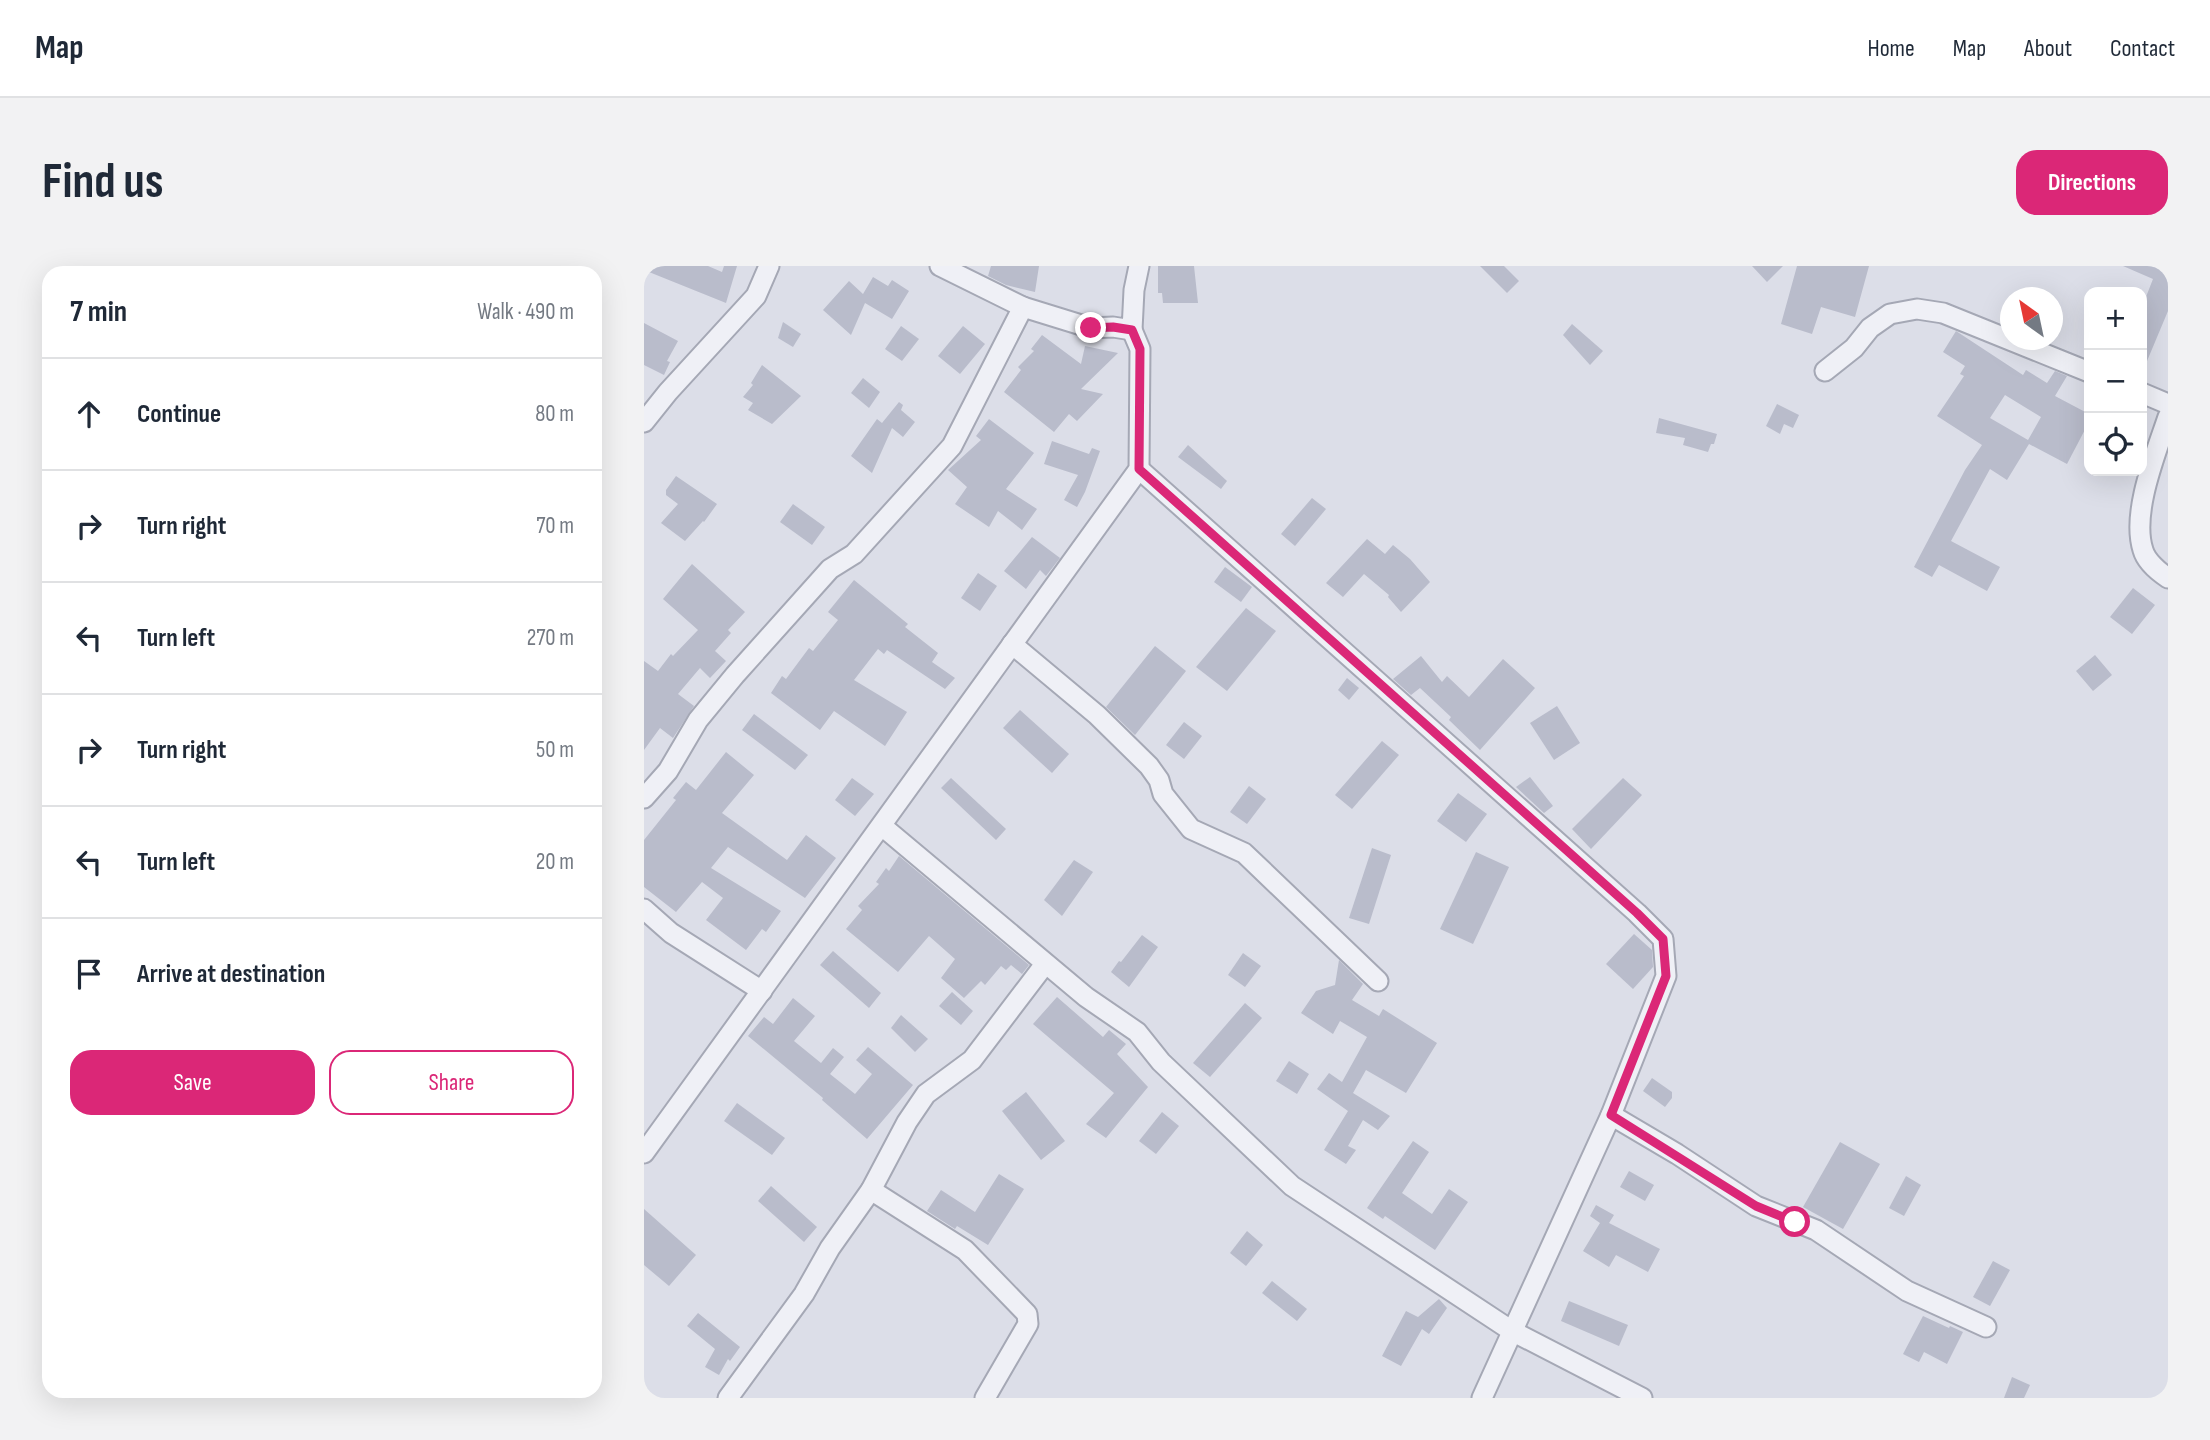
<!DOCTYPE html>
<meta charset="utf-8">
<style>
:root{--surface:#fff;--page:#f2f2f3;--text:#1f2937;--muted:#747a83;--line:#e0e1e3;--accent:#db2777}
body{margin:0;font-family:"Sofia Sans Condensed",sans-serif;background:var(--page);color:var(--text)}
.controls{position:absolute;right:21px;top:21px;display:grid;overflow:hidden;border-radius:14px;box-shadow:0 7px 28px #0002}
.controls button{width:63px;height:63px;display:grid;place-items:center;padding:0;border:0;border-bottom:2px solid var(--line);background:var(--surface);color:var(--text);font:35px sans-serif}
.compass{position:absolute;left:1356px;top:21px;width:63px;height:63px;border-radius:50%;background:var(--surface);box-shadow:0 7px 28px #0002;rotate:327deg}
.stop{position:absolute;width:21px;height:21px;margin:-16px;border:5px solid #db2777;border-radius:50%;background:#fff}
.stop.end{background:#db2777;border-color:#fff;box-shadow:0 2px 7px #0008}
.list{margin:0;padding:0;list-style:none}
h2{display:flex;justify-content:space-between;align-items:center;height:91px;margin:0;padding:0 28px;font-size:30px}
h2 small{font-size:23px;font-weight:400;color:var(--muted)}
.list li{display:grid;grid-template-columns:46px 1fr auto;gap:21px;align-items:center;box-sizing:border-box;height:112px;padding:0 28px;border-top:2px solid var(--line)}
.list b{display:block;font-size:26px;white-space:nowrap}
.list em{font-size:23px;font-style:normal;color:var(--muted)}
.actions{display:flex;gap:14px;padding:21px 28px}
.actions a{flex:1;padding:16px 0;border:2px solid var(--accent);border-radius:21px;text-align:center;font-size:24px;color:var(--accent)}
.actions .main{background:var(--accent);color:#fff}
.icon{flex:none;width:38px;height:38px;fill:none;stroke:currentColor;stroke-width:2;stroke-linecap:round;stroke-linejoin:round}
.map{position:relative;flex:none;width:1524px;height:1132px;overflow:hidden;border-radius:21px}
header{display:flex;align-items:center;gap:42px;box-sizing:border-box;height:98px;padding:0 35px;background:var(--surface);border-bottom:2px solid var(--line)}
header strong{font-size:33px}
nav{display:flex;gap:38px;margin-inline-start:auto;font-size:24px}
.intro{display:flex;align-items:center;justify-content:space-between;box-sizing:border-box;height:168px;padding:0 42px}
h1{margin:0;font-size:49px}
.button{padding:18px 32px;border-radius:21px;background:var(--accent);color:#fff;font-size:24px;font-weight:700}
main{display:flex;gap:42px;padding:0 42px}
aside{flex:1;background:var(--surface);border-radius:21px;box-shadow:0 7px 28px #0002}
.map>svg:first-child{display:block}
.building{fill:#b9bccb;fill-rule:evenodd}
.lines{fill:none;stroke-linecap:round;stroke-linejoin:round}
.minor-casing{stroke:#a5a8b5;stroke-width:23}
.minor{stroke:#eff0f6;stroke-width:19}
.route{stroke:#db2777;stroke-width:9}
</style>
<header>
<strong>Map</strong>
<nav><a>Home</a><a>Map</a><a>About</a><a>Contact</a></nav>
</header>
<div class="intro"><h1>Find us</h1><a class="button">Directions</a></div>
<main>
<aside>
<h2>7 min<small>Walk · 490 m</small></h2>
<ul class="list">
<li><svg class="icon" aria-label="ahead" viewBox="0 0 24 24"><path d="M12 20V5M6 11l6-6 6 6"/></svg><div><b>Continue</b></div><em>80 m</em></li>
<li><svg class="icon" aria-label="right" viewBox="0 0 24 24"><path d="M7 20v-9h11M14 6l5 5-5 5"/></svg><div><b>Turn right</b></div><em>70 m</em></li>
<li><svg class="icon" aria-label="left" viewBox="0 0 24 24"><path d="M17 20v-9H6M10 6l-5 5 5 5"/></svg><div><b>Turn left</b></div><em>270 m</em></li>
<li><svg class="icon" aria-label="right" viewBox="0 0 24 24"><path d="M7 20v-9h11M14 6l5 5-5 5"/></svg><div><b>Turn right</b></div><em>50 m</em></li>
<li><svg class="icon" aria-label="left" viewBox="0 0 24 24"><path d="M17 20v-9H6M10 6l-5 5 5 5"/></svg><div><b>Turn left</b></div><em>20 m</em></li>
<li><svg class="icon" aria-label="arrive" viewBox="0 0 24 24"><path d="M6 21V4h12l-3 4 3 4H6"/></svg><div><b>Arrive at destination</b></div></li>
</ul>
<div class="actions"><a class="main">Save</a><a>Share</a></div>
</aside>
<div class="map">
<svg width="1524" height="1132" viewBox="0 0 1524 1132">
<rect width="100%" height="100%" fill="#dcdee8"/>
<g class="building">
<path d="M 0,0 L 64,0 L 78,6 L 80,0 L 93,0 L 82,37 L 0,4 Z"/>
<path d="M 347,0 L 395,0 L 391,26 L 362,19 L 344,10 Z"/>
<path d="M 514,0 L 550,0 L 554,37 L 519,37 L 518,27 L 514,27 Z"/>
<path d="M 836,0 L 860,0 L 875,15 L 863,27 Z"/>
<path d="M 1108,0 L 1139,0 L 1123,16 Z"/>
<path d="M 1153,0 L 1225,0 L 1211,51 L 1177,41 L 1168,68 L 1137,58 Z"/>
<path d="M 1479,0 L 1524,0 L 1524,45 L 1498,107 L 1498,41 L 1509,13 Z"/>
<path d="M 229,11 L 244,20 L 248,14 L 265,25 L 248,53 L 221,37 L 207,69 L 179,44 L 205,15 L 219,28 Z"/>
<path d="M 139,56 L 157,68 L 149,81 L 134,72 Z"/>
<path d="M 0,57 L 34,75 L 23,95 L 26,96 L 20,109 L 0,99 Z"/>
<path d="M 928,58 L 959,85 L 946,99 L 919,69 Z"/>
<path d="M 257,60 L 275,73 L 258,95 L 241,83 Z"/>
<path d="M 319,60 L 341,78 L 316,108 L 294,90 Z"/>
<path d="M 1312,65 L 1379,109 L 1382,104 L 1403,117 L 1411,105 L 1423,110 L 1411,130 L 1445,148 L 1445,156 L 1423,198 L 1385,178 L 1363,214 L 1346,203 L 1307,275 L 1356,301 L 1343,325 L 1295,299 L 1288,311 L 1270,301 L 1321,204 L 1338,179 L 1293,150 L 1320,110 L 1316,108 L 1321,100 L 1299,86 ZM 1361,129 L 1397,151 L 1384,174 L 1346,152 Z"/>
<path d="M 398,69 L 437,98 L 441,80 L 474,87 L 437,123 L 459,128 L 433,155 L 425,148 L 410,166 L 360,126 L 377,104 L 374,101 L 390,85 L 387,83 Z"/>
<path d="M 118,99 L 157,130 L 128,158 L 104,144 L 109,137 L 99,131 L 109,119 L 107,117 Z"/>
<path d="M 219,112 L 236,126 L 225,142 L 207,127 Z"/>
<path d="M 255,136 L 259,139 L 257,144 L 271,156 L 259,171 L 248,162 L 228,207 L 207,190 L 233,153 L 238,157 Z"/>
<path d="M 1133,138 L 1155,149 L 1149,162 L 1140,158 L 1136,168 L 1122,160 Z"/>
<path d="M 1015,152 L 1073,168 L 1070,178 L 1067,178 L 1064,186 L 1039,179 L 1041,172 L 1012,167 Z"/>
<path d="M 345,153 L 390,187 L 362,223 L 393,243 L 378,264 L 354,245 L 345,261 L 311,238 L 323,221 L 304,204 L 337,174 L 332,170 Z"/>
<path d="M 408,175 L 445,188 L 448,182 L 456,185 L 441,226 L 433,241 L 420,234 L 434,209 L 400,198 Z"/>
<path d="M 544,179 L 583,215 L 577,223 L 534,191 Z"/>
<path d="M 32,210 L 73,238 L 60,256 L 59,255 L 41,275 L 17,257 L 34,238 L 22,229 L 22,224 Z"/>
<path d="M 668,232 L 682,243 L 651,280 L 637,268 Z"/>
<path d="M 149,238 L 181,261 L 168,279 L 136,256 Z"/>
<path d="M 388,271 L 416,292 L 402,310 L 396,304 L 382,323 L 360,305 Z"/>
<path d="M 723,273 L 741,288 L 749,279 L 766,293 L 786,316 L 757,346 L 744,331 L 745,329 L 720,308 L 699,331 L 682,317 Z"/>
<path d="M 48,298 L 101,346 L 84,364 L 87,367 L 71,385 L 82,395 L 66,412 L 56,402 L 34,428 L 50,440 L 29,472 L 16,462 L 0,484 L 0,395 L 14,405 L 27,388 L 29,390 L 54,364 L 19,333 Z"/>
<path d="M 581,301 L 608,321 L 597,336 L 570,316 Z"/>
<path d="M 334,307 L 353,320 L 336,345 L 317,332 Z"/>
<path d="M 210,314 L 264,358 L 261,361 L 294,387 L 288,396 L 311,412 L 301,423 L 243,384 L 240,388 L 234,383 L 210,414 L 263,446 L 241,480 L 190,445 L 176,464 L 127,427 L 138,410 L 142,413 L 165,382 L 169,385 L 194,354 L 184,346 Z"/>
<path d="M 1489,322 L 1511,339 L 1488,368 L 1466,351 Z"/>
<path d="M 602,342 L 632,365 L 583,425 L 552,401 Z"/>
<path d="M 511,380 L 542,405 L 491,469 L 462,441 Z"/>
<path d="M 1451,389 L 1468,409 L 1449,425 L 1432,405 Z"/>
<path d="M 777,390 L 798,416 L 803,410 L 825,431 L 859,393 L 891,422 L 836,484 L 805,454 L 807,451 L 776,422 L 767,429 L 749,413 Z"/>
<path d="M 703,412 L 715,422 L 705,434 L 694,424 Z"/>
<path d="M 913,440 L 936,477 L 910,494 L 886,457 Z"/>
<path d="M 376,444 L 425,488 L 408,507 L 359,462 Z"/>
<path d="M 110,448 L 164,489 L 151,504 L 98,464 Z"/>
<path d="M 540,456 L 558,470 L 540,493 L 522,479 Z"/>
<path d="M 738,475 L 755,489 L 708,543 L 691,529 Z"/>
<path d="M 82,486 L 110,509 L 78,547 L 143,594 L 162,569 L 192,592 L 161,632 L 84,581 L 67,602 L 137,645 L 122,666 L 118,663 L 102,684 L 62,654 L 79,632 L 58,616 L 32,646 L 0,621 L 0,574 L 32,534 L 29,532 L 42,516 L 52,524 Z"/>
<path d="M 886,511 L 909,540 L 900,547 L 872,521 Z"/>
<path d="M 208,512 L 230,528 L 211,550 L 191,534 Z"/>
<path d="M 307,512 L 362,563 L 352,574 L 297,522 Z"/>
<path d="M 979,512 L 998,529 L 947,583 L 928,563 Z"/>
<path d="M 605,520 L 622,533 L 603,558 L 586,546 Z"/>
<path d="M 814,527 L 843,548 L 822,576 L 793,555 Z"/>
<path d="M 728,582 L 747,589 L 725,658 L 705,652 Z"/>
<path d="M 832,586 L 865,601 L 829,678 L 796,663 Z"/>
<path d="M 255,590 L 385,699 L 378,708 L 367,699 L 362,704 L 357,700 L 341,719 L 337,715 L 320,732 L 297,712 L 311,693 L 285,670 L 254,706 L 202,663 L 218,644 L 214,640 L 235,618 L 232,616 L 242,602 L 245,605 Z"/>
<path d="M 430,594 L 449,606 L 418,650 L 400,634 Z"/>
<path d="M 990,668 L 1008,684 L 1009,701 L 989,723 L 962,698 Z"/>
<path d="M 498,669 L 514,681 L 485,721 L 467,706 L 475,695 L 477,696 Z"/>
<path d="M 189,685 L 237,727 L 225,742 L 176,699 Z"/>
<path d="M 599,687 L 617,700 L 601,721 L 584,709 Z"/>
<path d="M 695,694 L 719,718 L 708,734 L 735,750 L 739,743 L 793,777 L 762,827 L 722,804 L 709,827 L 746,850 L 734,864 L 719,854 L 704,880 L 712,884 L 702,898 L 680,884 L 704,845 L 673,823 L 685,807 L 698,816 L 723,771 L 696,755 L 689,768 L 657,747 L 672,725 L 691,719 Z"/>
<path d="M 308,726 L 329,745 L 317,759 L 295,740 Z"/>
<path d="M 413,731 L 459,771 L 465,764 L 482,778 L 473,788 L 504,821 L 462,872 L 442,858 L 470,827 L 389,758 Z"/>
<path d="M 149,732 L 171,750 L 150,775 L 177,797 L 189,782 L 200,791 L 186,808 L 211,828 L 228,808 L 212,794 L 224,781 L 269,819 L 223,873 L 178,834 L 179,832 L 104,770 L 120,751 L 129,758 Z"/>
<path d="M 601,737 L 618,752 L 566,811 L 549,797 Z"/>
<path d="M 257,749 L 284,773 L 271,786 L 247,762 Z"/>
<path d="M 645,795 L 665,808 L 653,828 L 632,815 Z"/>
<path d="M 1008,812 L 1028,826 L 1028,832 L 1021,841 L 999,825 Z"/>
<path d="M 382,826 L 421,875 L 397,894 L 358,845 Z"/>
<path d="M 93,837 L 141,872 L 128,889 L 80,855 Z"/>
<path d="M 518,846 L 535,860 L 512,888 L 495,875 Z"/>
<path d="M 769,875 L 785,886 L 758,927 L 788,948 L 805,923 L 824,936 L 791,984 L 741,950 L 739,953 L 723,942 Z"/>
<path d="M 1196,876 L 1236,898 L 1199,963 L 1159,941 Z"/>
<path d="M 985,905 L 1010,919 L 1001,935 L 976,921 Z"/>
<path d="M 355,908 L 380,923 L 344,979 L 313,960 L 311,963 L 283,945 L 297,924 L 331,946 Z"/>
<path d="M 1262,910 L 1277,919 L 1260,950 L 1245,942 Z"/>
<path d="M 127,920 L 173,961 L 160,976 L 114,935 Z"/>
<path d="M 952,939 L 970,949 L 965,957 L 1016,983 L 1004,1006 L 972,989 L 965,1001 L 939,985 L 956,957 L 946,950 Z"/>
<path d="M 0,943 L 52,989 L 25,1020 L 0,999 Z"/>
<path d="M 603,965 L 619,979 L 602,1000 L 586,987 Z"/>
<path d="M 1349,995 L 1366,1004 L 1346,1040 L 1329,1031 Z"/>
<path d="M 628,1015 L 663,1043 L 653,1055 L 618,1027 Z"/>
<path d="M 795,1033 L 803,1042 L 785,1068 L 778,1063 L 757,1100 L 738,1090 L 762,1045 L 774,1051 Z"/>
<path d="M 925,1035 L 984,1059 L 975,1080 L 917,1055 Z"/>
<path d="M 54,1047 L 96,1081 L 86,1095 L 84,1093 L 75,1109 L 61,1101 L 71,1083 L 43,1060 Z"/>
<path d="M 1279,1050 L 1305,1062 L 1306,1060 L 1319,1066 L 1303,1098 L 1280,1086 L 1275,1096 L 1259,1088 Z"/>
<path d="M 1368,1111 L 1386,1119 L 1380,1132 L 1360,1132 Z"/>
</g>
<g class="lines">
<g class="minor-casing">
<g id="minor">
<path d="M 296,0 L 379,41 L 447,62 L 469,61 L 488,64 L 490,24 L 495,0"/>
<path d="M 1181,105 L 1210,82 L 1226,62 L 1246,48 L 1273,43 L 1299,47 L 1445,106"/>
<path d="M 1498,127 L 1524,138"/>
<path d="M 1524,151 C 1512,187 1487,247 1499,284 C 1502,295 1515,306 1524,312"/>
<path d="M 0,156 L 24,126 L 112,30 L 125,0"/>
<path d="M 495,203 L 993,647 L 1019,673 L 1022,710 L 967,849 L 838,1132"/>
<path d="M 368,378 L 453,449 L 505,500 L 515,514 L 519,528 L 547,563 L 600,587 L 734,715"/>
<path d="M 0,532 L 24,505 L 54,454 L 91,409 L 186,303 L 210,288 L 308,180 L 379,41"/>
<path d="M 238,560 L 442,731 L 493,766 L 517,796 L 648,920 L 868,1065 L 998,1132"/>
<path d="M 0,643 L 27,667 L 118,725"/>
<path d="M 967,849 L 1033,888 L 1112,940 L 1172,964 L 1263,1025 L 1342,1061"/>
<path d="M 0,887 L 495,203 L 496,83 L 488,64"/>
<path d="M 227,924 L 321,984 L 383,1048 L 384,1058 L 341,1132"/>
<path d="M 84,1132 L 160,1028 L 186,982 L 227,924 L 263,856 L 282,828 L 328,794 L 401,698"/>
</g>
</g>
<use href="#minor" class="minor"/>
</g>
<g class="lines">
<path class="route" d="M 447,62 L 469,61 L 488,64 L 496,83 L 495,203 L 993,647 L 1019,673 L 1022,710 L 967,849 L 1112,940 L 1151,956"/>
</g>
</svg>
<div class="controls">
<button>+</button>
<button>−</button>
<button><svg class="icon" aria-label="locate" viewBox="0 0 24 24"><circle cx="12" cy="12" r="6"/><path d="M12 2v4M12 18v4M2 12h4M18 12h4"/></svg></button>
</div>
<svg class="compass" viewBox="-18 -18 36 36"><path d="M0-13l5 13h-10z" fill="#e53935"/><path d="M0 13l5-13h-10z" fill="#747a83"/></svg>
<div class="stop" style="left:1151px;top:956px"></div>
<div class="stop end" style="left:447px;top:62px"></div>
</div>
</main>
